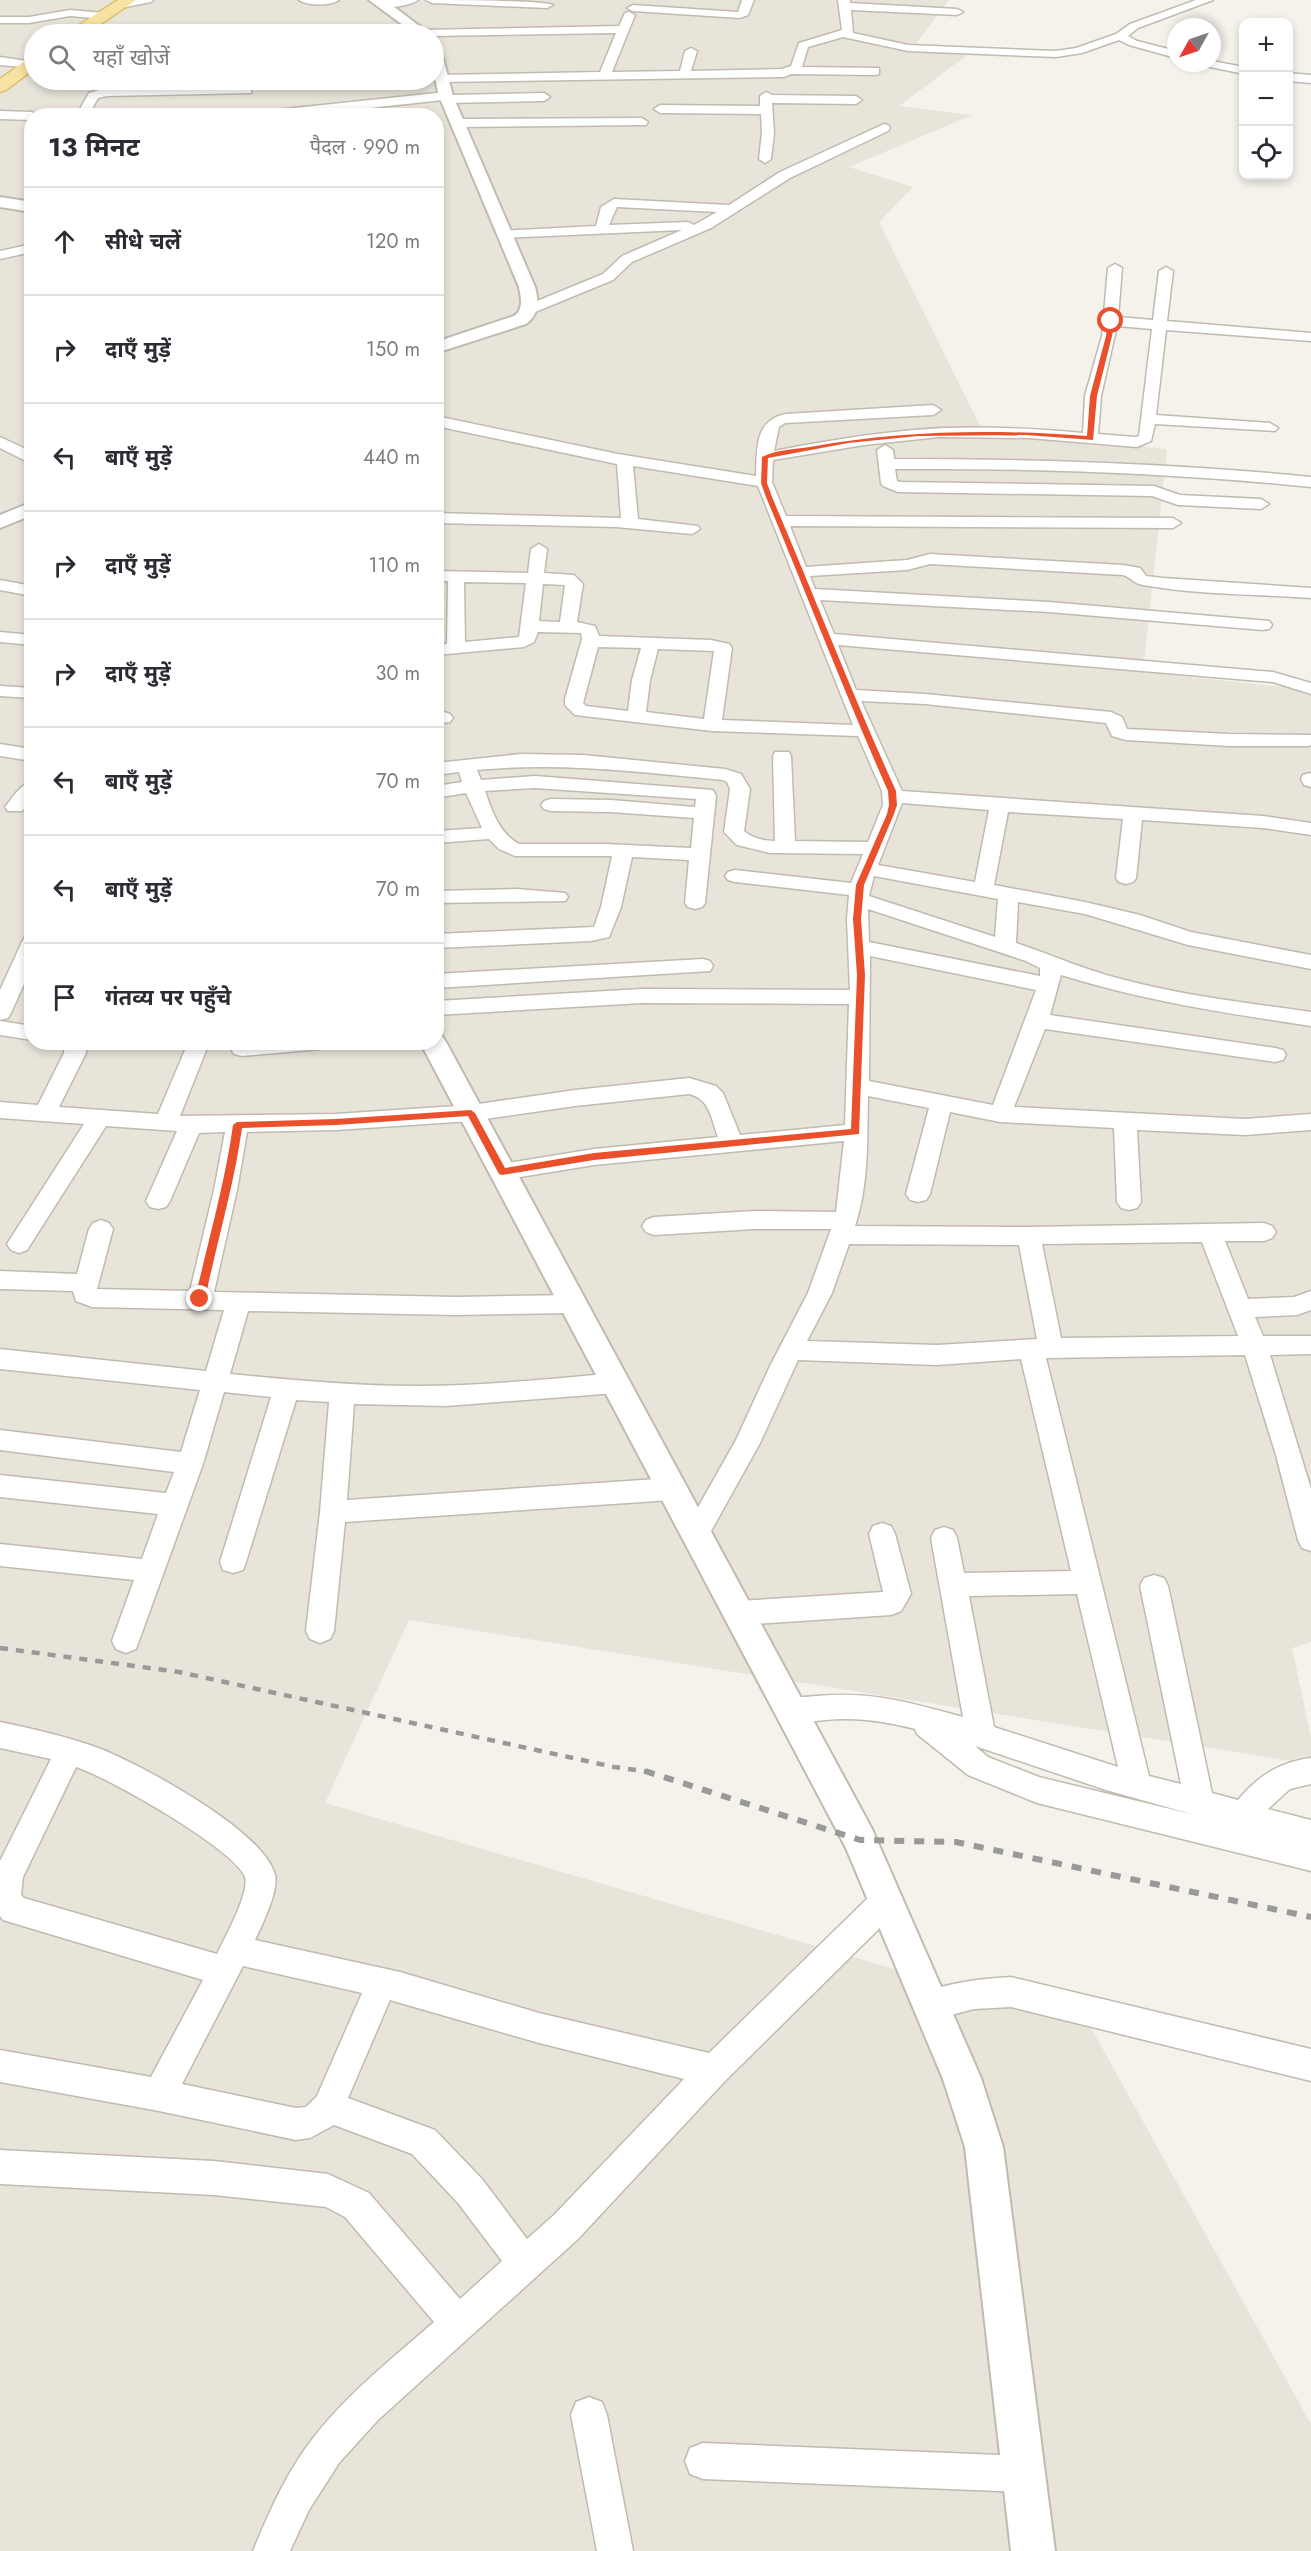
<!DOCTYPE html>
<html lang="hi">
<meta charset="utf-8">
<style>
:root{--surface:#fff;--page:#f7f7f7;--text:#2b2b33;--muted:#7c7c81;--line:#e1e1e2}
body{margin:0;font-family:Jost,"Noto Sans Devanagari",sans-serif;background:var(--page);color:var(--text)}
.controls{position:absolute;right:18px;top:18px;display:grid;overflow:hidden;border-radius:12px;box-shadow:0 3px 9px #0003}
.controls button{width:54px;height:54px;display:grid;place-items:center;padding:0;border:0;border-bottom:2px solid var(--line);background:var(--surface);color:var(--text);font:30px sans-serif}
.compass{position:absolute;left:1167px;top:18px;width:54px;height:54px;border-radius:50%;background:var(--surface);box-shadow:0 3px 9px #0003;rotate:230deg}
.stop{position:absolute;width:18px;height:18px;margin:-14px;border:4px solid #eb502c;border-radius:50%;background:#fff}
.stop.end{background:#eb502c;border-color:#fff;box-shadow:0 2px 6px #0008}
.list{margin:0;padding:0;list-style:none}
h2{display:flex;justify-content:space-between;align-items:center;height:78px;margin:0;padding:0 24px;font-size:26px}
h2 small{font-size:20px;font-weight:400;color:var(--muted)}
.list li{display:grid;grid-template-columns:39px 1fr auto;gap:18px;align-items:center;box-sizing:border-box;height:108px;padding:0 24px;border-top:2px solid var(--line)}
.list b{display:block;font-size:22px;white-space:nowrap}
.list em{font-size:20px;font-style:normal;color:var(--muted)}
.icon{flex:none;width:33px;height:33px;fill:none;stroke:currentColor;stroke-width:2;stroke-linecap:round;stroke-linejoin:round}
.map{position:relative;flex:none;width:1311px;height:2551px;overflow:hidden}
.search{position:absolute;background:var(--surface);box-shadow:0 3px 9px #0003;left:24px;top:24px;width:420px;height:66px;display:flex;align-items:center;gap:15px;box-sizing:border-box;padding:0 21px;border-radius:33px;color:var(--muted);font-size:22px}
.panel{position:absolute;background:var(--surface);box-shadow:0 3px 9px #0003;left:24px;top:108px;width:420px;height:942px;border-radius:24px}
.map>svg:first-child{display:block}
.residential{fill:#e8e4da;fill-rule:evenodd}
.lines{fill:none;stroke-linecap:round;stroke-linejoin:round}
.minor-casing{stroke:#c0baaf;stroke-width:3}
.tertiary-casing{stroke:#c0baaf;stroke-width:4}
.primary-casing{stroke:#dcc072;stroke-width:3}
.minor{fill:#fff;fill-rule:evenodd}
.tertiary{fill:#fff;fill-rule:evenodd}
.primary{fill:#f7e2a2;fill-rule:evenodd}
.rail-far1{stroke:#999;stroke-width:4.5;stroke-dasharray:8 8;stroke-linecap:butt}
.rail{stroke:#999;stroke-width:6;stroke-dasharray:10 10;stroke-linecap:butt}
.route{fill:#eb502c}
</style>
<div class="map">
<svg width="1311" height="2551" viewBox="0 0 1311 2551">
<rect width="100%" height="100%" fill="#f5f2ec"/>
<path class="residential" d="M 0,0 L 949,0 L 914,46 L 971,52 L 899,106 L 972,115 L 849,167 L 913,187 L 879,222 L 982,430 L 1167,449 L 1143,672 L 1311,690 L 1311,1642 L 1292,1648 L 1311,1737 L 1311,1764 L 409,1620 L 325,1803 L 1090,2026 L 1311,2424 L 1311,2551 L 0,2551 ZM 34,34 L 434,34 L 434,80 L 34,80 ZM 32,116 L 436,116 L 436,1042 L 32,1042 Z"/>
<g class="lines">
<g class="minor-casing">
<g id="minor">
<path d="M 130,0 L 153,0 L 151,2 L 121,8 L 115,5 Z"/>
<path d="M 299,0 L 339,0 C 331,6 307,6 299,0 Z"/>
<path d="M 387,0 L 418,0 C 409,6 385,10 376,4 Z"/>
<path d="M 426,0 C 447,0 541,0 553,5 L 547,8 L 432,3 Z"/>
<path d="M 742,0 L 754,0 L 748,15 L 740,18 L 633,11 L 627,8 L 633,5 L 738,12 Z"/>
<path d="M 838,0 L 850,0 L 850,3 L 957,9 L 963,12 L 957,15 L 851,10 L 853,33 L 908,45 L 1056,51 L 1076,48 L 1116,34 L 1130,24 L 1196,0 L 1213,0 L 1138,28 L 1128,36 L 1137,41 L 1176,51 L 1176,58 L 1129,45 L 1119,40 L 1082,53 L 1056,57 L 908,51 L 843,37 L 808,47 L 802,67 L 879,68 L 879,74 L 875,75 L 791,74 L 784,77 L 440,82 L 434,78 L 436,75 L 600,72 L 616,33 L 434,36 L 416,33 L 422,30 L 619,26 L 625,13 L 629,12 L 635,15 L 612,72 L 680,71 L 685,51 L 691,48 L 697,51 L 691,71 L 782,69 L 791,66 L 799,43 L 842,30 Z"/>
<path d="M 70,10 L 104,13 L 110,16 L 104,19 L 70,16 L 29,23 L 0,23 L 0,17 L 29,17 Z"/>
<path d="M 0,57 L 34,62 L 34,68 L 0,65 Z"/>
<path d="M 1212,61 L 1244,67 L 1244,74 L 1201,65 L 1199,63 L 1212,63 Z"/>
<path d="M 1288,73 L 1311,75 L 1311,83 L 1288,81 Z"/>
<path d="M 247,86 L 251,87 L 251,93 L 107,96 L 98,98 L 88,116 L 76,116 L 89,93 L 106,88 Z"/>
<path d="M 446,92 L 452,95 L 544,93 L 550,97 L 544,101 L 448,103 L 443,100 L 296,116 L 136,116 L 142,112 L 275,110 Z"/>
<path d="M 766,92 L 772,95 L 856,96 L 862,100 L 856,104 L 772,103 L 774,133 L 771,159 L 765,163 L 759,159 L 762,133 L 761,114 L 660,113 L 654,109 L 660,105 L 760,106 L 760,96 Z"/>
<path d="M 0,111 L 32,112 L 38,116 L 32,116 L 32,120 L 0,119 Z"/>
<path d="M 642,118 L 648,122 L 646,125 L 458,127 L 452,123 L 458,119 Z"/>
<path d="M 884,124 L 888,125 L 890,128 L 888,131 L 790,178 L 711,228 L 632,262 L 613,280 L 535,312 L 530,313 L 523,309 L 525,306 L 603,274 L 622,256 L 682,230 L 505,238 L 498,234 L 500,231 L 596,226 L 601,207 L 614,199 L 729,205 L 780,172 ZM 617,207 L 717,212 L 694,225 L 688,222 L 609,225 Z"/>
<path d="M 32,244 L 32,252 L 0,259 L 0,251 Z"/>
<path d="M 1115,264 L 1122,268 L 1118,317 L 1153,320 L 1159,271 L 1166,267 L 1173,271 L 1167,321 L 1311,333 L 1311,341 L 1166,330 L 1156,415 L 1270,423 L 1278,428 L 1275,431 L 1155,424 L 1151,441 L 1137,447 L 1029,438 L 939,437 L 864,445 L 773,460 L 772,482 L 786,516 L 1173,518 L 1181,523 L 1173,528 L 790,526 L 806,567 L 907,560 L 930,554 L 1123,565 L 1140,568 L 1146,576 L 1163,578 L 1311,588 L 1311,598 C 1255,594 1198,595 1143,585 C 1134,584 1131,577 1123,575 L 930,564 L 907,570 L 810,576 L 815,589 L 1049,602 L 1269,621 L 1272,625 L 1269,629 L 1263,630 L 1049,612 L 820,600 L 834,634 L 1273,672 L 1311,683 L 1311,694 L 1273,682 L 838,645 L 856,690 L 925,694 L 1111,712 L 1122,717 L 1127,729 L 1229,734 L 1311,735 L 1311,745 L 1308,746 L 1229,746 L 1126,740 L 1112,736 L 1106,723 L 925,704 L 861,701 L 902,791 L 1263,816 L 1311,823 L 1311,835 L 1263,828 L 1142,820 L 1136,878 L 1133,882 L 1126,884 L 1119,882 L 1116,878 L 1123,819 L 1008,812 L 994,885 L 1085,902 L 1140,915 L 1191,932 L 1311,955 L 1311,969 L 1188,945 L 1085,914 L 1018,902 L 1016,943 C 1052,955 1087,971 1125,980 C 1185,996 1249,1003 1311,1012 L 1311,1026 C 1224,1013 1145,1001 1061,975 L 1050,1015 L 1275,1048 L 1283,1050 L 1286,1055 L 1283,1060 L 1275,1062 L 1045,1029 L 1014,1107 L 1245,1119 L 1311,1114 L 1311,1130 L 1245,1135 L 1137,1130 L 1141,1202 L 1137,1208 L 1129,1210 L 1121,1208 L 1117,1202 L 1114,1128 L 1000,1122 L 950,1112 L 930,1194 L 926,1200 L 918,1202 L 910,1200 L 906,1194 L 929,1108 L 868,1096 C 867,1139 869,1185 855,1226 L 1029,1227 L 1264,1223 L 1272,1226 L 1276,1232 L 1272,1238 L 1264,1241 L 1225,1241 L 1248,1299 L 1294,1297 L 1311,1291 L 1311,1310 L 1297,1315 L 1255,1317 L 1263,1336 L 1311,1336 L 1311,1354 L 1270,1355 L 1311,1489 L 1311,1551 L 1302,1548 L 1298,1540 L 1276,1455 L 1245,1355 L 1046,1358 L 1149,1776 L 1181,1784 L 1140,1586 L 1144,1578 L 1154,1575 L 1164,1578 L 1168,1586 L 1212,1793 L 1238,1800 C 1258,1776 1279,1762 1311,1758 L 1311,1784 L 1290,1789 L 1268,1809 L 1311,1820 L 1311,1871 L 1037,1803 L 968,1775 L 917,1734 L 915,1729 C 892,1723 869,1719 846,1719 C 824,1718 801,1726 781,1719 L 777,1710 L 781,1701 C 793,1697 805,1697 817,1696 C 874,1691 910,1703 963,1717 L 931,1538 L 935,1530 L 944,1527 L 953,1530 L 957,1538 L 964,1573 L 1071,1571 L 1021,1359 L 937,1365 L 798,1360 L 760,1443 L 705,1542 L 696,1545 L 687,1542 L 683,1534 L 736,1440 L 770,1366 L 808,1293 L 831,1229 L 755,1229 L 654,1235 L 646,1232 L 642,1226 L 646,1220 L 654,1217 L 755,1211 L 836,1212 L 844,1141 L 594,1165 L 502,1180 L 494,1178 L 491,1172 L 494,1166 L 502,1164 L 594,1149 L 718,1137 C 711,1118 710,1099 689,1094 L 575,1106 L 471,1121 L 336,1130 L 247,1132 L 237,1190 L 214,1292 L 456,1297 L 573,1295 L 582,1298 L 585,1304 L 582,1310 L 573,1313 L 456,1315 L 248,1311 L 230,1374 C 292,1380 353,1386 416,1386 C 483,1386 549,1379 616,1373 L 625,1376 L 629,1383 L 625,1390 L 616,1393 L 446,1406 L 354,1404 L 347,1500 L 672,1478 L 681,1482 L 685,1489 L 681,1496 L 672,1500 L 345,1522 L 334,1631 L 330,1639 L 320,1643 L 310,1639 L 306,1631 L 320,1512 L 329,1402 L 296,1400 L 246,1562 L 243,1570 L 233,1573 L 223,1570 L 220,1562 L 271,1397 L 224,1392 L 203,1464 L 136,1649 L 126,1653 L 116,1649 L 112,1641 L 134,1580 L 0,1566 L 0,1544 L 142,1559 L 158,1514 L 0,1497 L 0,1475 L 166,1493 L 174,1472 L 0,1450 L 0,1430 L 181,1452 L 200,1390 L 0,1369 L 0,1349 L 206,1371 L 224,1310 L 92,1307 L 76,1301 L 73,1291 L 0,1289 L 0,1271 L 77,1274 L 89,1229 L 93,1223 L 101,1220 L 109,1223 L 113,1229 L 97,1289 L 190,1291 L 214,1190 L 225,1132 L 199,1133 L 170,1201 L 166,1207 L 158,1209 L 150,1207 L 146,1201 L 177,1131 L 106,1126 L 27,1250 L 19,1253 L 11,1250 L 7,1244 L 84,1124 L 0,1118 L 0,1102 L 38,1105 L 64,1053 L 65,1042 L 87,1042 L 86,1053 L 59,1107 L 158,1114 L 188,1043 L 202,1042 L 207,1048 L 180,1116 L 336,1114 L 471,1105 L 575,1090 L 689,1078 L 716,1086 L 723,1093 L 740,1135 L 845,1125 L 849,1004 L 642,1003 L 436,1015 L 436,1001 L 642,989 L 850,990 L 847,919 L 849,895 L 735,882 L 728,880 L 725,876 L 728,872 L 735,870 L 851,883 L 863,854 L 770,853 L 737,845 L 724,832 L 730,789 L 727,782 L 723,780 C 640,772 560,762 477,770 L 481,780 L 535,776 L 713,790 L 716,796 L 705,903 L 702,907 L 695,909 L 688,907 L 685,903 L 689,860 L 632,857 L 621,907 L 609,937 L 591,941 L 436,948 L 436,934 L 594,927 L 601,907 L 612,856 L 515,856 L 499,849 L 489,839 L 436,843 L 436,831 L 482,828 L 466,793 L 436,798 L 436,786 L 462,782 L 459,772 L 436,775 L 436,763 L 521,754 L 583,755 L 725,769 L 741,774 L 750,789 L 744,831 C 752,838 764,841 775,841 L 773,756 L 775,752 L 789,752 L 791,756 L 795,841 L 868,842 L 883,805 L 882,791 L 858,736 L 712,731 L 575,715 L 565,705 L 565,699 L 582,639 L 581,633 L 538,632 L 534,642 L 524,647 L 436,655 L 436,645 L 447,644 L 448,581 L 436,581 L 436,571 L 528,573 L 531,549 L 539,544 L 547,549 L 544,573 L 574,575 L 583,584 L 577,622 L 595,626 L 599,636 L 711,640 L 729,644 L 732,648 L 722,720 L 853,725 L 758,486 L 633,466 L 638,519 L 698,526 L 700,529 L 692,534 L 616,527 L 436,523 L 436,513 L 621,518 L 617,464 L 436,426 L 436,416 L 618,454 L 756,476 C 757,450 754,420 786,414 L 933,405 L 941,410 L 933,415 L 785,423 L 779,427 L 774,451 C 820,442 867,434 914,430 C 970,425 1027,428 1083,433 L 1085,396 L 1102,336 L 1108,268 ZM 1117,326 L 1152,329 L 1139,436 L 1135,437 L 1098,434 L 1101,396 ZM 464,582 L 526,583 L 519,637 L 465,642 ZM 543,584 L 565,585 L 560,622 L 539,621 ZM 598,647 L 641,648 L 632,680 L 628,711 L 586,706 L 583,703 ZM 658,649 L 714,651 L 704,719 L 646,712 L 650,680 ZM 535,788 L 696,799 L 695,807 L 611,800 L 551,799 L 544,801 L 541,805 L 544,809 L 551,811 L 611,812 L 694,818 L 691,848 L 605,844 L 519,844 C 499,833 492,811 485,791 ZM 902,803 L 989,810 L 975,882 L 878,865 ZM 874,876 L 998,899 L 995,937 L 869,896 ZM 868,909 L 1026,961 L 1040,968 L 1040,976 L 869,942 ZM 870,956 L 1036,990 L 993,1105 L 869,1081 ZM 1202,1242 L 1238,1336 L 1061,1338 L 1042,1244 ZM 849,1244 L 1019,1245 L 1037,1339 L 937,1345 L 807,1341 L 832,1293 ZM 1077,1594 L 1118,1767 L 994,1727 L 969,1596 ZM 975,1746 L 1106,1790 L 1195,1815 L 1039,1777 L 988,1757 Z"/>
<path d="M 0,437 L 32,452 L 32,464 L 0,448 Z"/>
<path d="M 885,445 L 893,450 L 894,459 C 1033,459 1172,463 1311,477 L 1311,487 C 1173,473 1034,468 895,469 L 897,481 L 901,482 L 1154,486 L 1180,495 L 1261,499 L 1269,504 L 1261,509 L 1178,505 L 1152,496 L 898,492 L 883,486 L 881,483 L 877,450 Z"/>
<path d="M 0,580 L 32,586 L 32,596 L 0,590 Z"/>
<path d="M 0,632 L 32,635 L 32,645 L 0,642 Z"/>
<path d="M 0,686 L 32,688 L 32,698 L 0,696 Z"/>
<path d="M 444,712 L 450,714 L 453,718 L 450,722 L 436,724 L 436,713 Z"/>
<path d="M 0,744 L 32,749 L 32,761 L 0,756 Z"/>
<path d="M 1310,773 L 1311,774 L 1311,787 L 1304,785 L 1301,779 L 1303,775 Z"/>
<path d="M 32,781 L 32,800 L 22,811 L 8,811 L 5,807 C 12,798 21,784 32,781 Z"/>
<path d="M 517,889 L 565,893 L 568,897 L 565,901 L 436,903 L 436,891 Z"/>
<path d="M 32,936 L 32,966 L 11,1013 L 8,1018 L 0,1020 L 0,990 L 22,942 L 25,937 Z"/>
<path d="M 703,959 L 710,961 L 713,966 L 710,971 L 436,988 L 436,974 Z"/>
<path d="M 0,1021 L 32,1026 L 32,1040 L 0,1035 Z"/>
<path d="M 239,1042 L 331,1042 L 328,1047 L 320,1049 L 242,1056 L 234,1054 L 231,1049 L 234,1044 Z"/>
<path d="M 882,1523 L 891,1526 L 895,1534 L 911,1594 L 901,1611 L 891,1615 L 739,1625 L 729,1621 L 725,1613 L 729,1605 L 739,1601 L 883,1592 L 869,1534 L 873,1526 Z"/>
<path d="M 0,1722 C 34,1729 69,1737 101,1749 C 143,1766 264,1831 275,1875 C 279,1891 262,1925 255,1940 L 400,1972 L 539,2013 L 709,2053 L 876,1890 L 887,1886 L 898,1890 L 902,1900 L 898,1910 L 725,2081 L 578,2239 L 377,2421 L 339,2463 L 309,2510 L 290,2551 L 253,2551 C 269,2512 287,2471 314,2437 C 348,2393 393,2358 434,2322 L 345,2217 L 326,2207 L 214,2195 L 0,2184 L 0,2150 L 214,2161 L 328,2174 L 369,2193 L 460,2299 L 502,2261 L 458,2203 L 412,2154 L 334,2125 L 310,2138 L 296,2140 L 159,2111 L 0,2082 L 0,2050 L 151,2077 L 203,1980 L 3,1920 L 0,1916 L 0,1861 L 51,1759 L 0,1748 ZM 76,1767 C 106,1776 236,1850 245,1877 C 250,1893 224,1939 217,1954 L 24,1898 L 21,1895 L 23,1877 ZM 243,1966 L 362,1993 L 317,2096 L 306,2107 L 296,2108 L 182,2084 ZM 390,2000 L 539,2043 L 684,2079 L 554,2215 L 527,2239 L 482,2179 L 435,2130 L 348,2098 Z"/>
<path d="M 1011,1977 L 1311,2049 L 1311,2081 L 1011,2007 L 974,2009 L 932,2020 L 921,2016 L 916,2005 L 921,1994 C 950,1982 980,1979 1011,1977 Z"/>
<path d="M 589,2397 L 602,2402 L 607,2415 L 633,2551 L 597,2551 L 571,2415 L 576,2402 Z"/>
<path d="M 703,2443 L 1023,2456 L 1036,2461 L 1041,2474 L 1036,2487 L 1023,2492 L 703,2479 L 690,2474 L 685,2461 L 690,2448 Z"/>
</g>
</g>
<g class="tertiary-casing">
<g id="tertiary">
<path d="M 369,0 L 385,0 L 430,34 L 415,34 Z"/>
<path d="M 434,46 L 441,50 L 453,96 L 535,287 C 539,302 539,314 526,324 L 436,353 L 436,342 L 514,316 C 524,309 521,298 519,287 L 439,96 L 434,75 Z"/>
<path d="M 0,197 L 32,202 L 32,212 L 0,207 Z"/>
<path d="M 32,502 L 32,515 L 0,528 L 0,515 Z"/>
<path d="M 436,1034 L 442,1036 L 446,1042 L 872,1829 L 981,2078 L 1003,2147 L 1055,2551 L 1011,2551 L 965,2147 L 943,2079 L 846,1848 L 420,1042 L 436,1042 Z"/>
</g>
</g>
<g class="primary-casing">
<g id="primary">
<path d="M 118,0 L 136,0 L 86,34 L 68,34 L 70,31 Z"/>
<path d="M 34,57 L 34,69 L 6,90 L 0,92 L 0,79 L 28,59 Z"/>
</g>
</g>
<use href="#minor" class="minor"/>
<use href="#tertiary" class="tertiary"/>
<use href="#primary" class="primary"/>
<path class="rail-far1" d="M 0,1648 L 179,1672 L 614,1767 L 650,1772"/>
<path class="rail" d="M 645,1771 L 860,1840 L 956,1842 L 1311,1917"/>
</g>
<path class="route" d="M 1111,320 L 1114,321 L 1112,336 L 1097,396 L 1093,440 L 1026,435 L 918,436 L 848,443 L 768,458 L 767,483 L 772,497 C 814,595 852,694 896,791 L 897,805 L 894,814 L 864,885 L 861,919 L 865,975 L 859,1134 L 594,1160 L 502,1175 L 499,1174 L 468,1116 L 336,1125 L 242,1128 C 234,1185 217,1242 205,1299 L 203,1301 L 196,1301 L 195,1299 C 208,1241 225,1183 233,1125 L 237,1122 L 336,1119 L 471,1110 L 475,1113 L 505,1168 L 594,1153 L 851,1129 L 857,975 L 853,919 L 856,885 L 887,814 L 889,805 L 888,791 C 845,694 807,595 766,497 L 761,483 L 762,457 C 775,450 795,449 810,447 C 902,430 994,429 1087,436 L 1090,396 L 1106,336 L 1108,321 Z"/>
</svg>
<div class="controls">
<button>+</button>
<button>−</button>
<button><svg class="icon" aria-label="locate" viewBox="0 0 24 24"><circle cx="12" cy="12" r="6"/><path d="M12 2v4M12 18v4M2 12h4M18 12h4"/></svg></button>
</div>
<svg class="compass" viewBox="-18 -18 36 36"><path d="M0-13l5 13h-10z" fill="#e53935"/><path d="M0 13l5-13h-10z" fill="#7c7c81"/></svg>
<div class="stop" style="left:1111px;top:321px"></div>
<div class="stop end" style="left:200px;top:1299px"></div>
<div class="search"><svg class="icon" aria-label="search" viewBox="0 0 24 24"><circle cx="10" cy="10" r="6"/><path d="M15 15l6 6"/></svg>यहाँ खोजें</div>
<section class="panel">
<h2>13 मिनट<small>पैदल · 990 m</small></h2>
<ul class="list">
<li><svg class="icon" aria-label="ahead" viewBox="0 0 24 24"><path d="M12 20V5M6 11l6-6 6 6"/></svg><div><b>सीधे चलें</b></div><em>120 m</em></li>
<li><svg class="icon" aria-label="right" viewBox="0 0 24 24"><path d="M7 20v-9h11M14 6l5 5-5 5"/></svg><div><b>दाएँ मुड़ें</b></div><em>150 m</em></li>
<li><svg class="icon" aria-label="left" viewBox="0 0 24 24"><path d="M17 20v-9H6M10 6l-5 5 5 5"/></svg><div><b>बाएँ मुड़ें</b></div><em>440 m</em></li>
<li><svg class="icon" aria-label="right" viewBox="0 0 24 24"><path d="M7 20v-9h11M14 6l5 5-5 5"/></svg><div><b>दाएँ मुड़ें</b></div><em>110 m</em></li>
<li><svg class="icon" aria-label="right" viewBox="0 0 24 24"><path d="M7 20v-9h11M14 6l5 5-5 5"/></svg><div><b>दाएँ मुड़ें</b></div><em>30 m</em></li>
<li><svg class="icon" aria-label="left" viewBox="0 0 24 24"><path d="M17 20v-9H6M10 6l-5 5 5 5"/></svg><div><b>बाएँ मुड़ें</b></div><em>70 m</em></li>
<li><svg class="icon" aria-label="left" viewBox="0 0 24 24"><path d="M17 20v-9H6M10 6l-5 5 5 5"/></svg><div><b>बाएँ मुड़ें</b></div><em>70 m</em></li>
<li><svg class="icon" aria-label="arrive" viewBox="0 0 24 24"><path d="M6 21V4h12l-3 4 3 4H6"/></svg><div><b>गंतव्य पर पहुँचे</b></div></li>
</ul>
</section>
</div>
